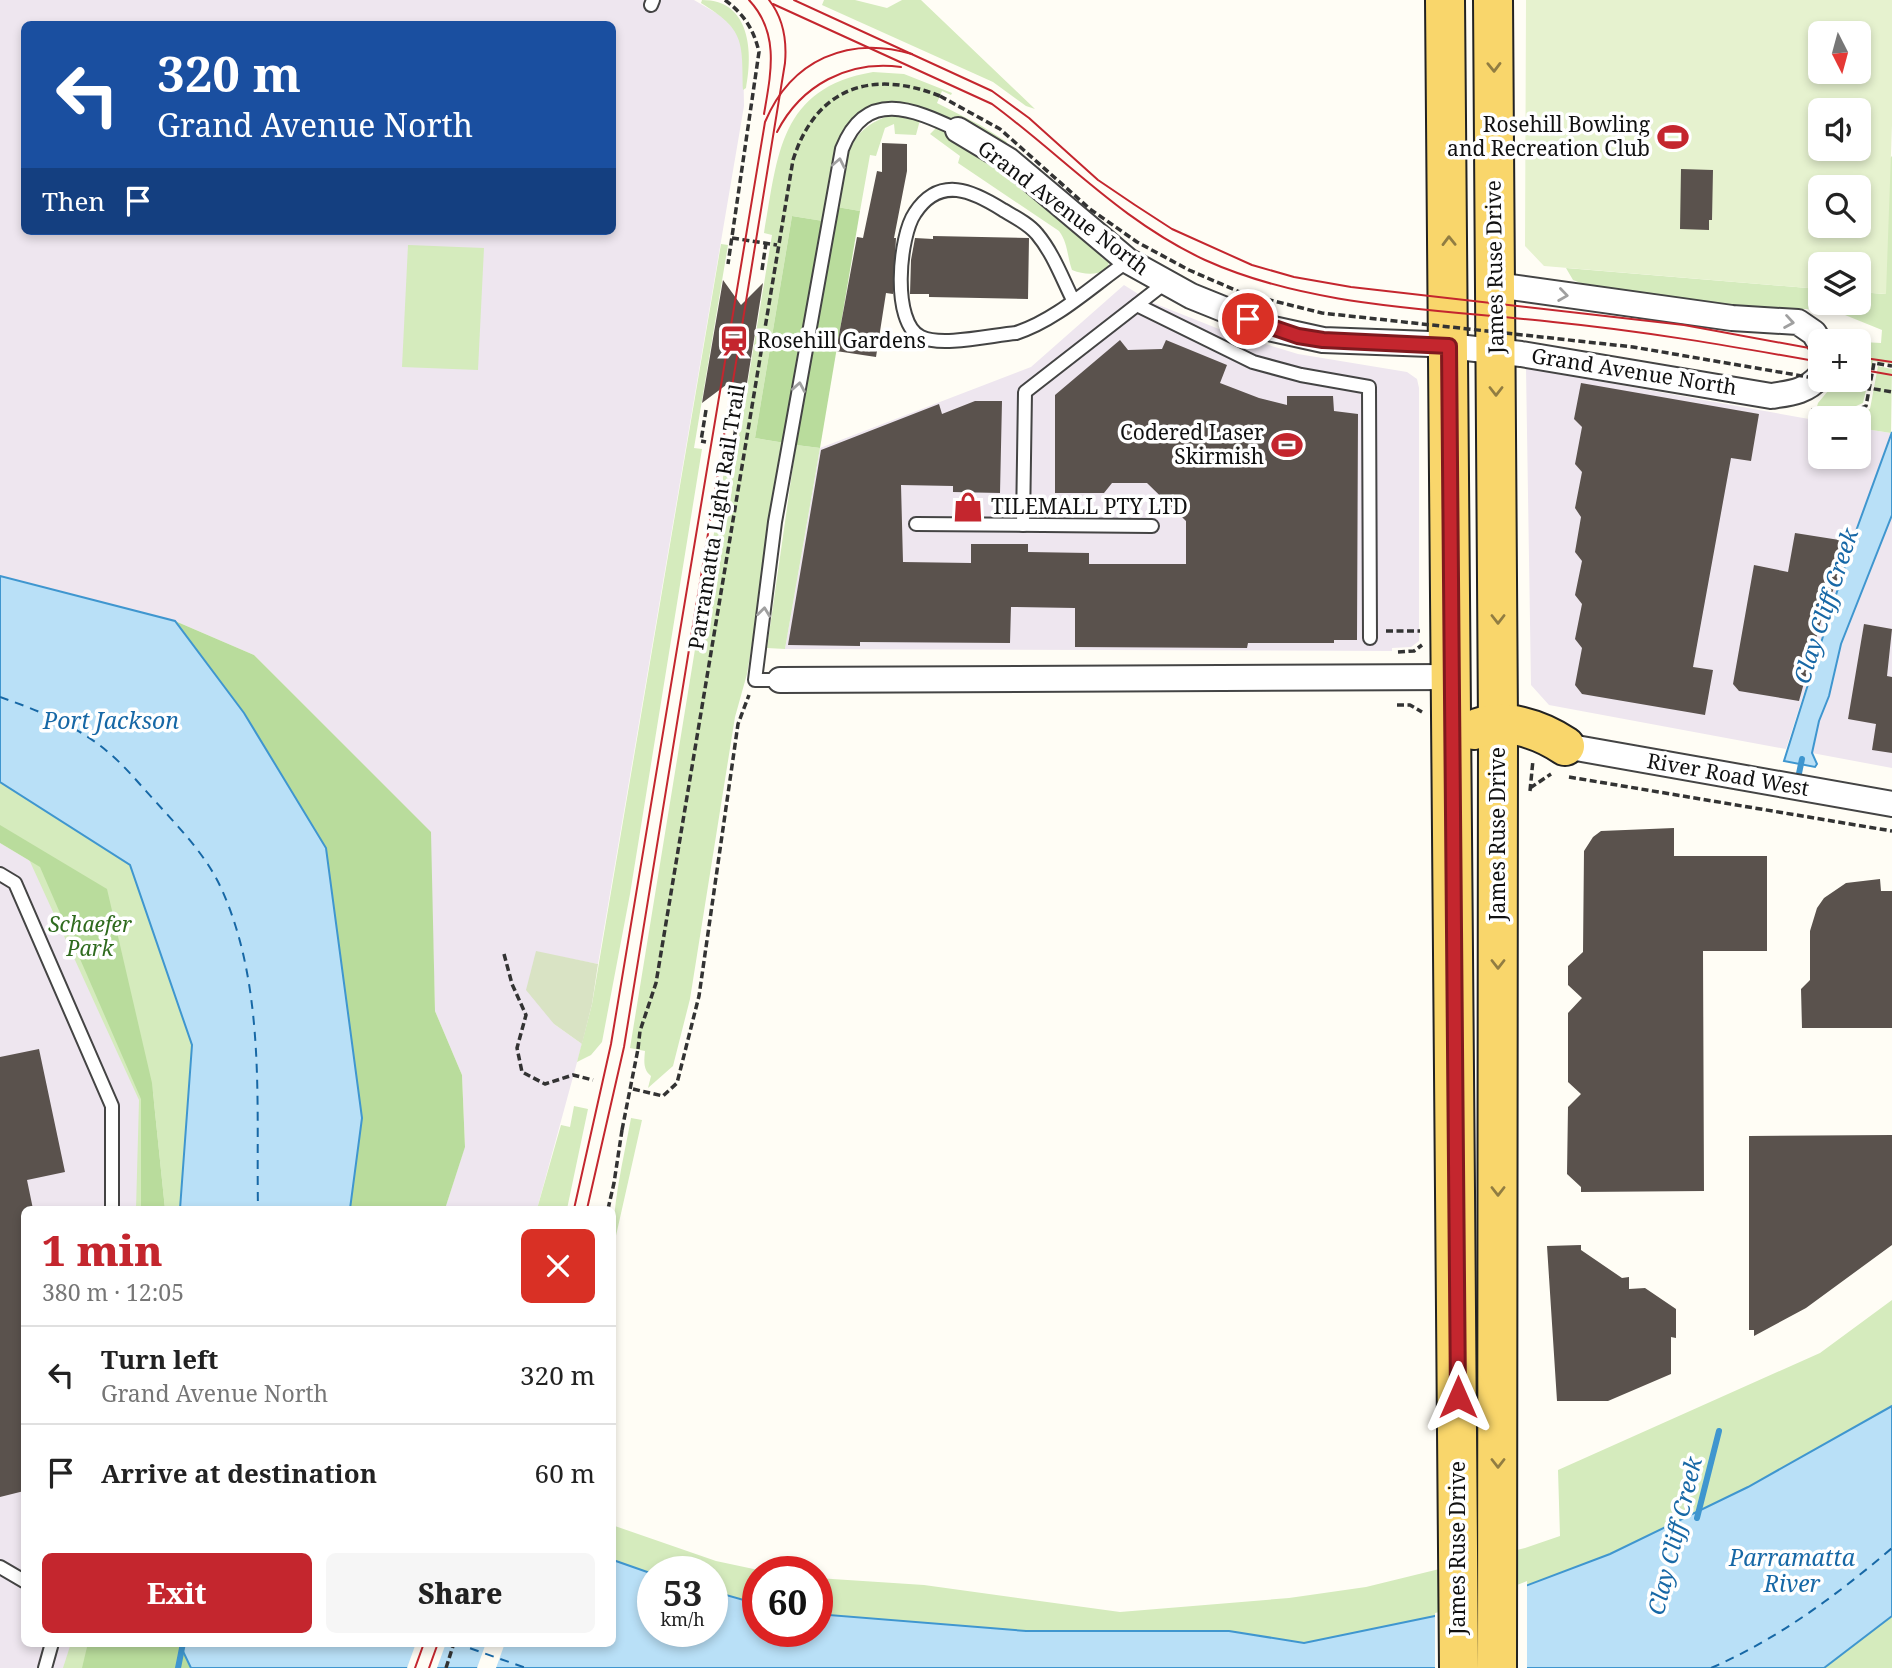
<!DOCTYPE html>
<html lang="en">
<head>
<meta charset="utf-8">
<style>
  :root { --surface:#fff; --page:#f6f6f6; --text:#222; --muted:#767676; --line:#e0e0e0; --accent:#c4262e }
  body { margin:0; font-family:"Noto Serif",serif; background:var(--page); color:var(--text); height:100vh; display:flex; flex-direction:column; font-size:26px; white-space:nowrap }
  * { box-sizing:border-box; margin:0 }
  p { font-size:23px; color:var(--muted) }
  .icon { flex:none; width:38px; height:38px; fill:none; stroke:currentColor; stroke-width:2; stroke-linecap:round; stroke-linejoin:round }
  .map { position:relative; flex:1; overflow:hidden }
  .sheet { position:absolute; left:21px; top:1206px; width:595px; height:441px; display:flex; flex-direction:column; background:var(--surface); border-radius:10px; box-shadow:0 4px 10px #0003 }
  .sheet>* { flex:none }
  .top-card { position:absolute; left:21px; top:21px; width:595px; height:214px; border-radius:10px; box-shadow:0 4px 10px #0003; background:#1a4fa0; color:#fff; overflow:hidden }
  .needle { width:46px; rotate:174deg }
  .buttons { position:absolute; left:1808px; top:21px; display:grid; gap:14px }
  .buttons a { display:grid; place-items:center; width:63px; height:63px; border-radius:10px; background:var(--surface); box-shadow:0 4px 10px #0003; font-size:35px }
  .speed { position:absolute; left:637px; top:1556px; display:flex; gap:14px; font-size:35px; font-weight:700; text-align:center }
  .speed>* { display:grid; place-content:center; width:91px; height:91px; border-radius:50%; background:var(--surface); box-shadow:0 4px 10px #0003; line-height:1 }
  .speed small { font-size:18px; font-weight:400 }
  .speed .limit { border:10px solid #d22; background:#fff; color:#111 }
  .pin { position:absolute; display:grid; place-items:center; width:60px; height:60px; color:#fff; margin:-30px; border:4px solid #fff; border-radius:50%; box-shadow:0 2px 7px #0007 }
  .me { position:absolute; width:77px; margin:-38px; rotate:0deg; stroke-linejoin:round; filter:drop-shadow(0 0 5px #0008) }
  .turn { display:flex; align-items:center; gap:24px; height:147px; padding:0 21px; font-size:32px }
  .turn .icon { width:91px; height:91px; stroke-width:2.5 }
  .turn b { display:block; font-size:49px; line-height:60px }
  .then { display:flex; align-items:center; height:66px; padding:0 21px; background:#0003; gap:14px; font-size:26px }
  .round { display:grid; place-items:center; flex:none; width:74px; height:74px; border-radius:10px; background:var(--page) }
  .summary { display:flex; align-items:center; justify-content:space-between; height:119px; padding:0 21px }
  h1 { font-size:42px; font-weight:800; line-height:52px; color:var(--accent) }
  .cta { display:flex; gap:14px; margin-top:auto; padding:14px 21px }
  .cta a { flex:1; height:80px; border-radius:10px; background:var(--accent); color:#fff; font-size:28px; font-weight:800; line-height:80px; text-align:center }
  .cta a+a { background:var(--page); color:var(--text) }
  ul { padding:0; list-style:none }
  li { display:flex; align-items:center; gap:21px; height:98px; padding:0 21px; border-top:2px solid var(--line) }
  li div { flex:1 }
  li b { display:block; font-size:26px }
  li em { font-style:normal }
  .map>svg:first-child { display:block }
</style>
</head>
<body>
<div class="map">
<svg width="1892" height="1668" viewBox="0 0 1892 1668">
  <rect width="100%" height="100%" fill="#fffdf5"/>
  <!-- industrial -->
  <g fill="#eee6ef" fill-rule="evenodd">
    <path d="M0,0h694l29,17 15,17 5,18 1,54 -146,858 -62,-12 18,72 28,20 -45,165h-92l20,-63 -3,-71 -27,-64 -5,-179 -176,-177 -79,-34 -175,-45zM24,24h588v207h-588z"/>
    <path d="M1124,285l27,17 78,31 69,21 109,18 10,7 2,9v253l-8,6 -19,1v3l-607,-2 35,-201 211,-81z"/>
    <path d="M1526,368l294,53v36h38l1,-29 32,5 -35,98 -70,218 -237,-44 -18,-20z"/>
    <path d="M1892,515v253l-80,-15 7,-32 10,-25 12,-52z"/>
    <path d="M0,843l40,24 101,232v110h-117v434h64l-6,25h-82z"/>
  </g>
  <!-- green -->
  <g fill="#d5ebbd">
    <path d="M702,0c49,0 51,53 44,88l-3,2c-1,-49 2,-60 -42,-87z"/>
    <path d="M824,0h31l32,8 15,-8h19l114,109 -9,-3 -33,-24 -171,-77z"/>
    <path d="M873,72l31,2 48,19 -1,2 -9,-4 -5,12 43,22 27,17 -4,6c-29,-15 -60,-34 -92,-44 -26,-8 -61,7 -71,33 -10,26 -12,57 -17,84l-31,-5 -37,222 30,5 -38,231 -12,43 -45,282 -17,67 -25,22 3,-12c-8,-6 -7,-15 -6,-25l-15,-3 97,-595 9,1 36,-219 -8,-2c14,-78 15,-145 109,-161z"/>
    <path d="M888,116h18l14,4 -4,15 -21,-1 -1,-10 -9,4 -9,28 -6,-1 -10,56 -23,-4c8,-41 6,-75 51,-91z"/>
    <path d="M936,128l32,14 114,89 20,27 7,4 -2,8c-12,5 -22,5 -35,0 -5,-14 -4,-27 -13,-39l-101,-68 2,-7 -30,-22z"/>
    <path d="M1892,156v208l-19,-3 -10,42 -23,10 -24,-3 2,-7 19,-23h21l1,-32 4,-6 18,1 1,-13 -37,-15 -39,-6 -72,-1 -143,-21 -18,-7 -7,-12 254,21v14h38l1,-11 26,2 4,-135z"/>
    <path d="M721,244l7,1 -34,203 8,1 -72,445 -28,148 -11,13 -14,7 15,-58z"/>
    <path d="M408,245l76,3 -6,122 -76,-3z"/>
    <path d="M1878,366l14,3 -1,64 -32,-5 -1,-10h-12l24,-9z"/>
    <path d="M796,445l24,3 -35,201 -18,-1z"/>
    <path d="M0,782l130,83 62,180 -12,164h-15l-13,-126 10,126h-26l3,-109 -112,-245 -27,-16z"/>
    <path d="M574,1106l14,3 -21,100h-30l24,-84 9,2z"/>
    <path d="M631,1118l11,2 -29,129c-1,-45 10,-87 18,-131z"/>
    <path d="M1892,1300v106l-144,81 -138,67 -151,57 -155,32 -75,-12h-203l-209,-17v-36l107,7 196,27 169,-14 77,-11 159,-39 35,-12 -2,-66 262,-117z"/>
    <path d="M612,1525l104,36 47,10 -5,1v32l-46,-13v-19h-59v2l-40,-14z"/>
    <path d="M1892,1616v52h-68z"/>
    <path d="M71,1643h113l6,25h-127z"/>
  </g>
  <!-- forest -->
  <g fill="#b9dc9c">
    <path d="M837,207l23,4 -40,237 -24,-3z"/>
    <path d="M792,216l31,5 -38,222 -30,-5z"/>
    <path d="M175,621l79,34 177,177 4,179 27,64 3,72 -20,62h-95l12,-91 -36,-270 -82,-135z"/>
    <path d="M0,825l107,64 45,194 13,126h-24v-110l-101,-232 -40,-24z"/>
    <path d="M88,1643h92l11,25h-109z"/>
  </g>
  <!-- cemetery -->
  <path fill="#d9e3c4" d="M536,951l62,13 -6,40 -10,40 -28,-20 -28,-34z"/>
  <!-- pitch -->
  <path fill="#e6f2cf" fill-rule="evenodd" d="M1526,0h366v125l-6,169 -27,-2 -1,-28h-38v25l-276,-23 -19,-20zM1820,33h38v39h-38zM1820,110h38v39h-38zM1820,187h38v39h-38z"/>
  <!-- water -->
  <g fill="#b9e0f7" stroke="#3f96cf" stroke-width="2">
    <path d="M1892,432v83l-51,129 -12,52 -10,25 -7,32 5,11 -2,3 -31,-6 72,-230z"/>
    <path d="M0,576l175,45 69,92 82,135 36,270 -12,91h-170l12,-164 -62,-180 -130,-83z"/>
    <path d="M1892,1406v210l-68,52h-1633l-12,-25h433l1,-83 40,14v57h59v-40l46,13v27h59v-17l209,17h203l75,12 155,-32 151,-57 138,-67z"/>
  </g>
  <!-- pier -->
  <g fill="#fffdf5">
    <path d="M1527,1581v87h-92v-55l23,-5z"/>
    <path d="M416,1643h30l-9,25h-30z"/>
    <path d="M486,1643h19l-9,25h-19z"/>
  </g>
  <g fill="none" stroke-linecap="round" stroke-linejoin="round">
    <!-- stream -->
    <g stroke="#3f96cf" stroke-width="6">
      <path d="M1797,783l5,-24"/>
      <path d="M1697,1518l22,-87"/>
      <path d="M178,1668l5,-25"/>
    </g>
    <!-- ferry -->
    <g stroke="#1768a6" stroke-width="2" stroke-dasharray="9 7" stroke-linecap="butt">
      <path d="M0,697c37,13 78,29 108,55 18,15 32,33 48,50 24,27 51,54 66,88 44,99 34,214 36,319"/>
      <path d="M455,1643l71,25"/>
      <path d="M1711,1668c67,-29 126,-73 181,-120"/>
    </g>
  </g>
  <!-- building -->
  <g fill="#5a524d">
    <path d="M882,143l25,1v27l-13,67h2l-3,56 -7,-1 -10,64 -40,-6 21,-114 6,1 14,-67 5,1z"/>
    <path d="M1681,169l32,1 -1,50h-3v10l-29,-1z"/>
    <path d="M933,236l96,2 -1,61 -99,-2v-3h-19l1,-34 4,-22 18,1z"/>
    <path d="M723,280l18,25 22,-22 -20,125 -17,-23 -24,18z"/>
    <path d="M1120,340l8,10 34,-1 4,-9 61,25 -7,18 39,15 28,7v-9h46l1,15 24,3 -1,226h-23v3h-86l-1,5 -172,-1v-39l-64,-1 -1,36 -150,-1v4l-72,-1 33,-195 118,-46 3,10 33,-13h27l-2,92 -47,-1v-6l-52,-1 2,77 68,1v-19h57v8l61,1v11h97v-43l-39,-38h-35l-8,10h-49v-98z"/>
    <path d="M1581,383l178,31 -8,47 -20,-3 -38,209 20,3 -8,45 -123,-21 -7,-9 7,-37 -7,-9 7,-35 -7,-9 7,-34 -7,-9 6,-35 -6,-9 7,-36 -7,-8 7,-37 -8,-8z"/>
    <path d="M1795,533l57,9 -31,79 -22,80 -60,-10 -6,-7 21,-119 34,7z"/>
    <path d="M1864,624l28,5 -5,47 5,1v76l-20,-3 4,-26 -28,-5z"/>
    <path d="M1674,828v28h93v95h-64l1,240 -123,1v-5l-14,-13 1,-67 13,-13 -13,-12v-69l14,-15 -14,-13v-19l15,-14 1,-101 9,-14 8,-6z"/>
    <path d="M1880,879l1,12h11v137h-90l-1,-39 9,-9v-49l7,-23 7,-10 22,-15z"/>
    <path d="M39,1049l26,123 -38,8 6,29h-9v282l-24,6v-440z"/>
    <path d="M1892,1135v110l-86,63 -52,28v-6h-5v-194z"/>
    <path d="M1581,1245v5l41,28 7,-1v12l16,-1 31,21v29l-5,-1v37l-63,27h-51l-10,-155z"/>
  </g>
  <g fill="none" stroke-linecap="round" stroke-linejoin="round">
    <!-- service casing -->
    <g stroke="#444" stroke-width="16">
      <g id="service">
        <path d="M651,5l2,-5"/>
        <path d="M1073,300c-11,-22 -20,-47 -36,-66 -8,-10 -22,-17 -34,-24 -30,-19 -63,-35 -88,3 -16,23 -24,110 6,124 21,10 71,-2 95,-4 41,-13 77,-48 112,-72"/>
        <path d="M1137,305l116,57 48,13 68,12 1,251"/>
        <path d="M916,524l236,2"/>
        <path d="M1023,525l2,-133 140,-109"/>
        <path d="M780,680h-25l20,-158 67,-373c24,-61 71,-40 116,-19"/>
        <path d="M0,874l15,9 97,223v103"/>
        <path d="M0,1567l24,14"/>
        <path d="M45,1668l7,-25"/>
      </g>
    </g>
    <!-- minor casing -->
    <g stroke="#444" stroke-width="28">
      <g id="minor">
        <path d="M958,130l50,30 120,101 63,35 82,33 50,11 107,4 91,10 250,42c20,-3 35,-4 49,-20"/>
        <path d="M1496,285l236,33 66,4 16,11 6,10"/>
        <path d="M780,680l672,-3"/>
        <path d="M1565,746l327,58"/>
      </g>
    </g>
    <!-- primary casing -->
    <g stroke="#222" stroke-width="42">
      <g id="primary">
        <path d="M1445,0l14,1668"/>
        <path d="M1493,0l5,724 -1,944"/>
        <path d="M1474,730c27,-15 67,0 91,16"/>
      </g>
    </g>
    <!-- path -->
    <g stroke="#333" stroke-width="3.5" stroke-dasharray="7 3.5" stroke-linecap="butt">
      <path d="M725,0c19,14 29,30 34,52l-31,212"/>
      <path d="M732,238l45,7"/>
      <path d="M762,270l4,-27"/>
      <path d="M706,410l-5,31 5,1"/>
      <path d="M1811,410l28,7 27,-11 8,-43 18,3"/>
      <path d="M733,446l5,-31"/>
      <path d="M1386,631h34"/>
      <path d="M1398,652l16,-1 8,-6"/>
      <path d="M1397,705h13l12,7"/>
      <path d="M1569,777l323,54"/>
      <path d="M1530,788l21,-14"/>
      <path d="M1530,791l3,-31"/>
      <path d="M504,954l8,30 14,31 -9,33 5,24 23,12 28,-9 20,5"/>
      <path d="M638,1049l2,-18 16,-48 137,-823c23,-73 79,-91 147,-64"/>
      <path d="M633,1089l30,7 14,-13 22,-87 39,-272 11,-29"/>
      <path d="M608,1209l6,-26 8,-53"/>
      <path d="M446,1668l8,-25"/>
    </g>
    <!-- service -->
    <use href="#service" stroke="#fff" stroke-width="12"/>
    <!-- minor -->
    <use href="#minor" stroke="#fff" stroke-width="24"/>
    <!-- primary -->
    <use href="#primary" stroke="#f9d66b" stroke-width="38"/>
    <!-- tram -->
    <g stroke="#c4262e" stroke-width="2">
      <path d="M749,0c31,33 22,73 15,114"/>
      <path d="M794,0l198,91 37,27 69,62 37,25 37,24 80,36 42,12 57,10 333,38 136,25"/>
      <path d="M773,4l219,100c73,54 129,117 213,156 106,48 234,49 348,62 90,9 178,24 267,40"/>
      <path d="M777,132c24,-47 71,-72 124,-65"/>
      <path d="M1858,357l34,5"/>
      <path d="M1858,369l34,6"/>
      <path d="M574,1209l37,-165 154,-922c26,-62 83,-87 147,-68"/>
      <path d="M587,1209l37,-162 161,-984c2,-23 -1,-44 -16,-63"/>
      <path d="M415,1668l9,-25"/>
      <path d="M429,1668l9,-25"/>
    </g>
    <!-- path-bridge -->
    <g stroke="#333" stroke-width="3.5" stroke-dasharray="7 3.5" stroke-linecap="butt">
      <path d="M940,96l60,33 90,80 47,33 52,28 53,23 80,20 311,34 187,32"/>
      <path d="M1822,380l70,12"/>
      <path d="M622,1130l16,-81"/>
    </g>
  </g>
  <!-- one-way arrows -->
  <defs><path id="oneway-chevron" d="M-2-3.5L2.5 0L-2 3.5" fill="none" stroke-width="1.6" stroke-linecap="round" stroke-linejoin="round" transform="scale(1.75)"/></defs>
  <g stroke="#917d42">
    <use href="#oneway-chevron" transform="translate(1494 67) rotate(89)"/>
    <use href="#oneway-chevron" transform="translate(1449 241) rotate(-91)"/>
    <use href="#oneway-chevron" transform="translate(1496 391) rotate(90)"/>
    <use href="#oneway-chevron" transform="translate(1498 619) rotate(90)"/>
    <use href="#oneway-chevron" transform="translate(1498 964) rotate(90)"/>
    <use href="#oneway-chevron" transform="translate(1498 1191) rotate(90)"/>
    <use href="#oneway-chevron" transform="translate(1498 1463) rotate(90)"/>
  </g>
  <g stroke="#a0a0a0">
    <use href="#oneway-chevron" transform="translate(839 163) rotate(-79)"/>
    <use href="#oneway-chevron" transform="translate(1563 295) rotate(8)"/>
    <use href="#oneway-chevron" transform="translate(1789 322) rotate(9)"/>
    <use href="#oneway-chevron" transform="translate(799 387) rotate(-80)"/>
    <use href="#oneway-chevron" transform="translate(764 612) rotate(-83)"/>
  </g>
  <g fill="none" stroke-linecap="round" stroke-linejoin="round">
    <!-- route casing -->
    <g stroke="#7f191e" stroke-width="18">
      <path id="route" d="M1248,319l50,17 25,4 126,6 9,1051"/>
    </g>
    <!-- route -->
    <use href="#route" stroke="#c4262e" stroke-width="12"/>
  </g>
  <!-- icons -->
  <defs>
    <g id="stadium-bare" transform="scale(2.415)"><path d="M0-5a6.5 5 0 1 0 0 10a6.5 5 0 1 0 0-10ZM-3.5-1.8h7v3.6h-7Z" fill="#c4262e" stroke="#fff" stroke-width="2.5" paint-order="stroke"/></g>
    <g id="station-bare" transform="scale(2.415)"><path d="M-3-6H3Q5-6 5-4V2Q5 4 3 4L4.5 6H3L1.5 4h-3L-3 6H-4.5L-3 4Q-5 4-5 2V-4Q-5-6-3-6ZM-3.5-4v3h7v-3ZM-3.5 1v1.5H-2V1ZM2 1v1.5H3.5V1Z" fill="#c4262e" stroke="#fff" stroke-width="2.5" paint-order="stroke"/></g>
    <g id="shop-bare" transform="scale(2.415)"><path d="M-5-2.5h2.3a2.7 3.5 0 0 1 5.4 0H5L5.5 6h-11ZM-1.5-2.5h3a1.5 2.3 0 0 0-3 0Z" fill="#c4262e" stroke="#fff" stroke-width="2.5" paint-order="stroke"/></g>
  </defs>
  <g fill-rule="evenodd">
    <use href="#stadium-bare" x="1673" y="137"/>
    <use href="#station-bare" x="734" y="341"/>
    <use href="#stadium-bare" x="1287" y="445"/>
    <use href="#shop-bare" x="968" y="507"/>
  </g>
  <g text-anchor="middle" stroke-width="7" stroke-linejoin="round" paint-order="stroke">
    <!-- poi labels -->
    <g font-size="21" fill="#111" stroke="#fff" text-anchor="end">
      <text x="1650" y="132">Rosehill Bowling<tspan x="1650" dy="24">and Recreation Club</tspan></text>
      <text x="757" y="348" text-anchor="start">Rosehill Gardens</text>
      <text x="1264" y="440">Codered Laser<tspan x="1264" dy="24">Skirmish</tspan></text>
      <text x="991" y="514" text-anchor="start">TILEMALL PTY LTD</text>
    </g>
    <!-- street labels -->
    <g font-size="21" fill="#111" stroke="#fff">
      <text transform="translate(1063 208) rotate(37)" y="7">Grand Avenue North</text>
      <text transform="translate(1495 267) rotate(-91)" y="7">James Ruse Drive</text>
      <text transform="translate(1634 372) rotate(9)" y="7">Grand Avenue North</text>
      <text transform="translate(717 517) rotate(-81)" y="7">Parramatta Light Rail Trail</text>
      <text transform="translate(1728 775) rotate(10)" y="7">River Road West</text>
      <text transform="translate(1498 834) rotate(-90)" y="7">James Ruse Drive</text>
      <text transform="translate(1458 1548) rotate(-90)" y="7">James Ruse Drive</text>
    </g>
    <!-- park labels -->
    <g font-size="21" font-style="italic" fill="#2f6b1f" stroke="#fff">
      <text x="90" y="932">Schaefer<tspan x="90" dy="24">Park</tspan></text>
    </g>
    <!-- water labels -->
    <g font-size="23" font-style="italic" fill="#1768a6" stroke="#fff">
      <text transform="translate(1826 606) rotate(-72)" y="8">Clay Cliff Creek</text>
      <text x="111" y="729">Port Jackson</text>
      <text transform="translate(1675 1536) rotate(-76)" y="8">Clay Cliff Creek</text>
      <text x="1792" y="1566">Parramatta<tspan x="1792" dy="26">River</tspan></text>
    </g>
  </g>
</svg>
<div class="buttons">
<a><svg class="needle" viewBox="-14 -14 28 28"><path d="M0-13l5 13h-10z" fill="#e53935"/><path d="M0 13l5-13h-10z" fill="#767676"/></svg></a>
<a><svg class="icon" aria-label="sound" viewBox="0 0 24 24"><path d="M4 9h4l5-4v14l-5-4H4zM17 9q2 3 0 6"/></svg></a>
<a><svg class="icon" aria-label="search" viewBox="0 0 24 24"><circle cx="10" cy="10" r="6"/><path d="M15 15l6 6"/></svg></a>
<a><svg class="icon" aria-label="layers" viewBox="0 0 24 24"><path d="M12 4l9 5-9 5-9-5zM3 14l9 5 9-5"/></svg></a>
<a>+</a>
<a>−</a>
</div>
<div class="speed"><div>53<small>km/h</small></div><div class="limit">60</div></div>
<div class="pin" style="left:1248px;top:319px;background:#d93025"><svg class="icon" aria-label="arrive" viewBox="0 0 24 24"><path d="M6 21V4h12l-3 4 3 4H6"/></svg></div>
<svg class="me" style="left:1458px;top:1397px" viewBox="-20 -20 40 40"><path d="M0-17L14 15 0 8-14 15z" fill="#c4262e" stroke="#fff" stroke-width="4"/></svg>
<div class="top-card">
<div class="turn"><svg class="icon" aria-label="left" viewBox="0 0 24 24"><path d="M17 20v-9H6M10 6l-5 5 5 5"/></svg><div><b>320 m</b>Grand Avenue North</div></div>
<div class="then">Then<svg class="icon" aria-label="arrive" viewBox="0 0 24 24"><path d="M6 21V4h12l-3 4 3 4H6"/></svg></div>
</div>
<section class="sheet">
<div class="summary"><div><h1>1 min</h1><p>380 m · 12:05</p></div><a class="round" style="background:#d93025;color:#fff"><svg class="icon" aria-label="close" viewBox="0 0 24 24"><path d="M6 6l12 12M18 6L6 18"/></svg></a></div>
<ul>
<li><svg class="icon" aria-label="left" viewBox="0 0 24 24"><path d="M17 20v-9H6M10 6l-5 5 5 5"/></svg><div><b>Turn left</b><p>Grand Avenue North</p></div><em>320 m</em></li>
<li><svg class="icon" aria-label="arrive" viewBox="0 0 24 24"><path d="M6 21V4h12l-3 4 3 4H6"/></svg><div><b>Arrive at destination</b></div><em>60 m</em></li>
</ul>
<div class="cta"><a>Exit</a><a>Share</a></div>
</section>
</div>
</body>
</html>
